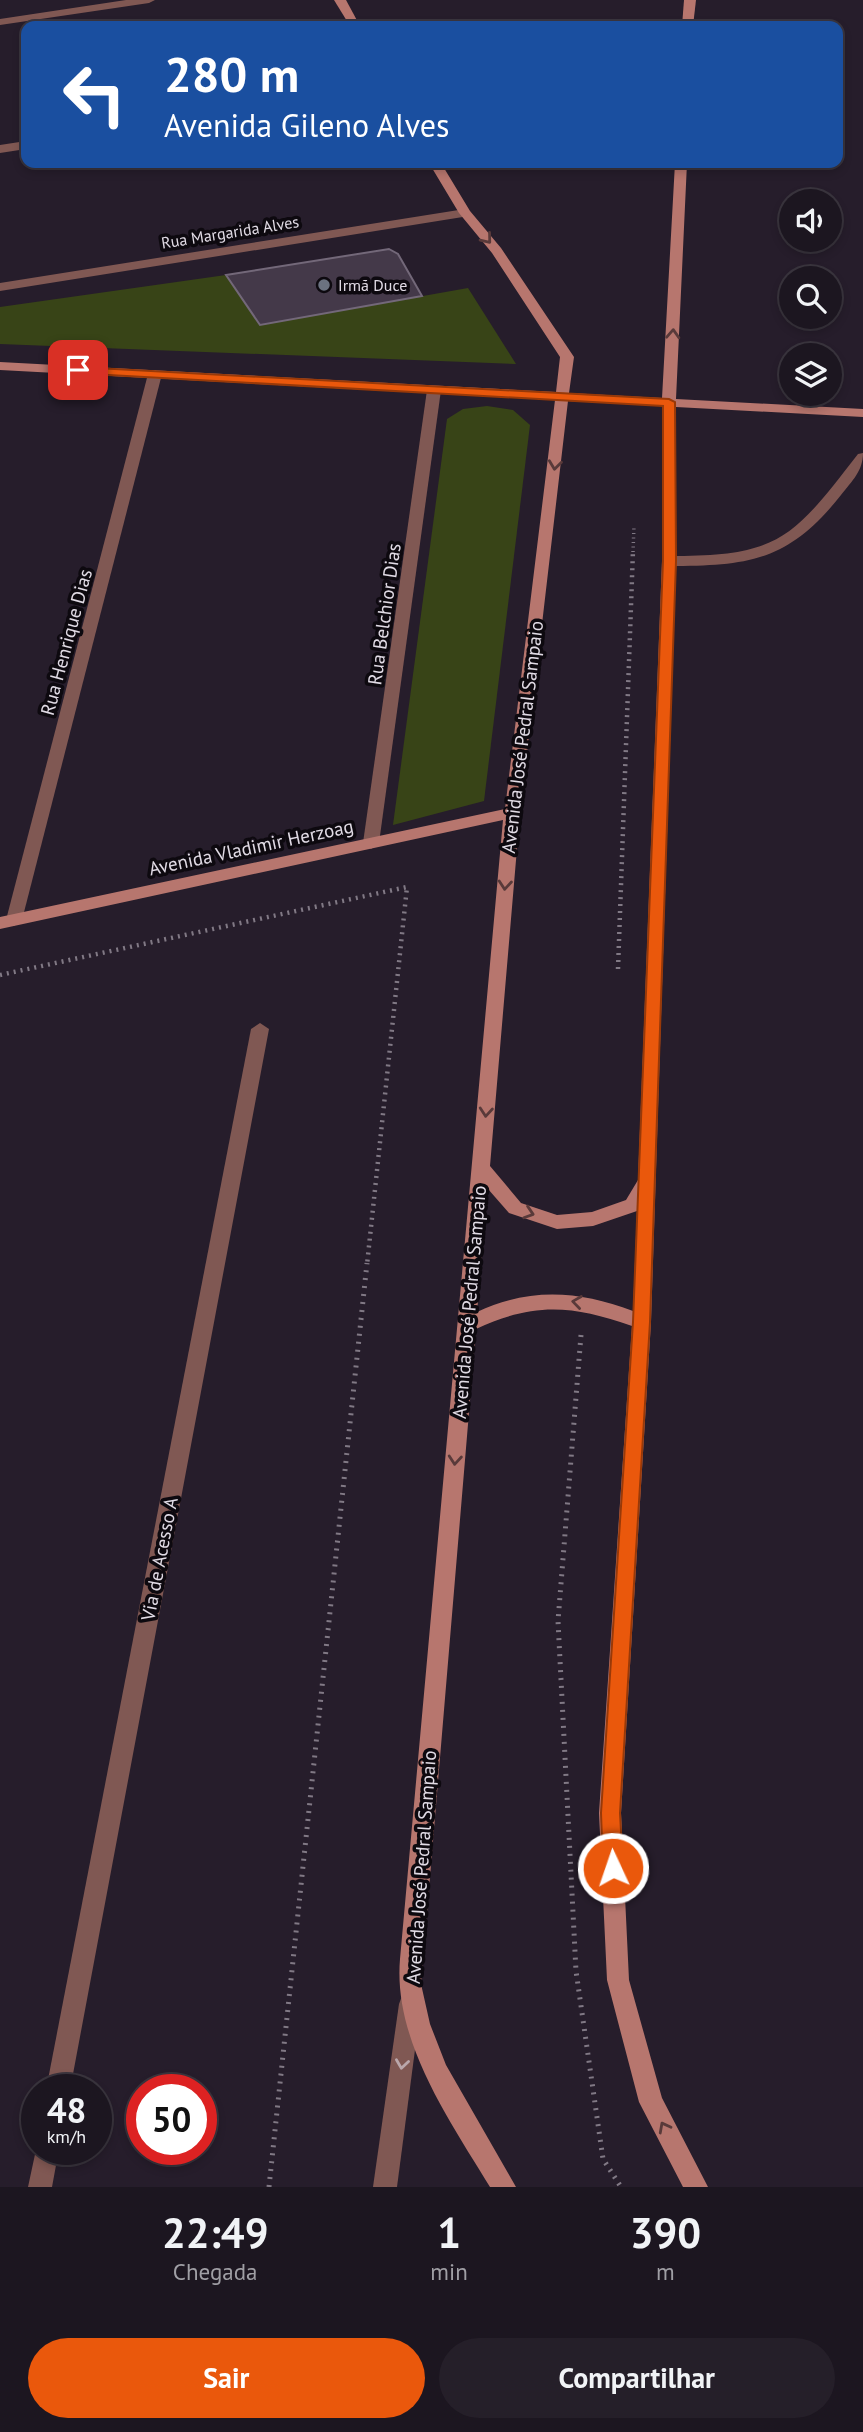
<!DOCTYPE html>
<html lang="pt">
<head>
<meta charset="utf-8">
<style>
  :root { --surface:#1c1620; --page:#251f29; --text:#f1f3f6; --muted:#a09fa5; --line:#3a353e; --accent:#ea580c }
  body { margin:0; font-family:"PT Sans",sans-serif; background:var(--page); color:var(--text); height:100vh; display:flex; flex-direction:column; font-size:26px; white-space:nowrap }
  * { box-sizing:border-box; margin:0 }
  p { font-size:23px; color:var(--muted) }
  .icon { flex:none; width:38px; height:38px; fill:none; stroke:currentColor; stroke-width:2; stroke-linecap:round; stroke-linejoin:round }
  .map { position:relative; height:2187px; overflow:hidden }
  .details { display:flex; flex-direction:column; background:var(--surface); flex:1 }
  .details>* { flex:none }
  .guide { position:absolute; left:21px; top:21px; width:822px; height:147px; border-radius:14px; box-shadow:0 4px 10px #0003,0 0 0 2px var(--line); background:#1a4fa0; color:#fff; overflow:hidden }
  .fabs { position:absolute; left:779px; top:189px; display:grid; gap:14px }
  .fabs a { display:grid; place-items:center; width:63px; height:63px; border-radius:50%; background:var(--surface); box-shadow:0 4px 10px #0003,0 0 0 2px var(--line); font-size:35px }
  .speed { position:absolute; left:21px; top:2074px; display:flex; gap:14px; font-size:35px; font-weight:700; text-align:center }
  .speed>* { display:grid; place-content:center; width:91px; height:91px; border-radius:50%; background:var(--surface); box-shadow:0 4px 10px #0003,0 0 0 2px var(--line); line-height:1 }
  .speed small { font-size:18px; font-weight:400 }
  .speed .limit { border:10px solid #d22; background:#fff; color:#111 }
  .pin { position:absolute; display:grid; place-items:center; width:60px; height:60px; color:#fff; margin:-30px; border-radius:14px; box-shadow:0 4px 10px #0006 }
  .me { position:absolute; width:77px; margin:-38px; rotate:357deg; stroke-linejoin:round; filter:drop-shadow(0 0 5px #0008) }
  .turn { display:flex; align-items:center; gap:24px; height:147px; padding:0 28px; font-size:32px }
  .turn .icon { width:91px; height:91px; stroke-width:2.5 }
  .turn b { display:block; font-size:49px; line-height:60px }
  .eta { display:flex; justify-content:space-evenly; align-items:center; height:119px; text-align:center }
  .eta b { font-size:42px; font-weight:700; line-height:49px }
  .primary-button { display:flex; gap:14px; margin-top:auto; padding:14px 28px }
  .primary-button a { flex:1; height:80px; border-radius:42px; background:var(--accent); color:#fff; font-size:28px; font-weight:700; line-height:80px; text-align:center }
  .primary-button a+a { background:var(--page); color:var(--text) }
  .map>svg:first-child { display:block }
</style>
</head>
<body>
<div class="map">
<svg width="863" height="2187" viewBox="0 0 863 2187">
  <rect width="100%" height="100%" fill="#261d2b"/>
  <!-- green -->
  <g fill="#384417">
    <path d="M226,275l34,50 208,-37 48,76 -516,-20v-37z"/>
    <path d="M487,406l26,4 17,15 -46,376 -91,24 54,-406 16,-10z"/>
  </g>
  <!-- building -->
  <path fill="#443949" stroke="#736879" stroke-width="2" d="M389,249l9,5 24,42 -162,29 -34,-50z"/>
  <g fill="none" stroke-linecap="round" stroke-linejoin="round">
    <!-- path-far2 -->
    <path stroke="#817985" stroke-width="3.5" stroke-dasharray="1 3.5" stroke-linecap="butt" d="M633,552l1,-26"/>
    <!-- path-far1 -->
    <g stroke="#817985" stroke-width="4.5" stroke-dasharray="2 5" stroke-linecap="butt">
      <path d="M618,969l15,-419"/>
      <path d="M0,975l407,-88 -40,378"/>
    </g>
    <!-- path -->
    <g stroke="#817985" stroke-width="5" stroke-dasharray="2 6" stroke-linecap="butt">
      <path d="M581,1335l-23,286 18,350 27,188 18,28"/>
      <path d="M269,2187l98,-924"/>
    </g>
    <!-- lane -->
    <path fill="#805853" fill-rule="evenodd" d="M863,453c0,18 -11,28 -22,42 -52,66 -92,71 -172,71l-7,-5 7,-5c110,1 124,-18 189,-102z"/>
    <!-- street -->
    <g fill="#805853" fill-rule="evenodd">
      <path d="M126,0h29l-6,3 -149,22v-6z"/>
      <path d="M26,141v8l-26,4v-8z"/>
      <path d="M465,209l6,4 -2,3 -469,75v-8z"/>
      <path d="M155,370l7,4 -140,546 -8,6 -8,-6 142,-546z"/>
      <path d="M434,386l7,4 -62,453 -8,6 -8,-6 64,-453z"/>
      <path d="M260,1023l9,6 -199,1061h-24l205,-1061z"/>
      <path d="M410,1993l8,3 3,8 -24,183h-24l26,-183 3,-8z"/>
      <path d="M37,2145v4h22l-7,38h-24z"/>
    </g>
    <!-- secondary -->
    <g fill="#b7766e" fill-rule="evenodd">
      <path d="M334,0h12l14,26h-10z"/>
      <path d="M684,0h12l-3,26h-11z"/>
      <path d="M429,163h12l29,48 31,37 73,109 -5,36 93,5 13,-235h12l-11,236 187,10v8l-187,-10v154l-25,761 -30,491 8,167 33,118 46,89h-25l-44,-85 -32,-122 -8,-167 33,-487c-60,-21 -98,-24 -156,3l-55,655 9,40 16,41 70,122h-26c-40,-66 -97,-146 -90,-228l103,-1139 -503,109v-12l505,-108 50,-409 -555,-30v-8l556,30 4,-35 -68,-104 -33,-40zM568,401l94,5v155l-24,619 -12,20 -34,12 -35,3 -36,-12 -31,-37 30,-353zM488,1189l21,24 48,16 36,-3 44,-15 -4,100c-54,-20 -102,-24 -156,1z"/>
    </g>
  </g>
  <!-- one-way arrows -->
  <defs><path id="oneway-chevron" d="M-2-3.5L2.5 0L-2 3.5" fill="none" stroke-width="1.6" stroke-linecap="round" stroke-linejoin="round" transform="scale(1.75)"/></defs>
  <g stroke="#593a3a">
    <use href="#oneway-chevron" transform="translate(487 239) rotate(51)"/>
    <use href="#oneway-chevron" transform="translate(673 334) rotate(-87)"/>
    <use href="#oneway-chevron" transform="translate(555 465) rotate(97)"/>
    <use href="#oneway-chevron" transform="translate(505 885) rotate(95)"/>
    <use href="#oneway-chevron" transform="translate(486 1112) rotate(95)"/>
    <use href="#oneway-chevron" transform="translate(529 1213) rotate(18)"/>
    <use href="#oneway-chevron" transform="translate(577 1302) rotate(-172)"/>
    <use href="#oneway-chevron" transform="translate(455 1460) rotate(95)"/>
    <use href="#oneway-chevron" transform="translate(664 2127) rotate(-118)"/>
  </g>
  <use stroke="#baa7ab" href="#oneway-chevron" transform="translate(402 2064) rotate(98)"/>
  <!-- route -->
  <path fill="#ea580c" stroke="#983908" stroke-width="2" d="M78,367l591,32 6,3 1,159 -26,761 -30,491 3,55 -3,7 -7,3 -7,-3 -3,-7 -2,-55 32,-491 30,-761v-155l-590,-33v-5z"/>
  <!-- markers -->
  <circle fill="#6b7280" stroke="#0d090f" stroke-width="2.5" cx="324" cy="285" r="7"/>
  <g text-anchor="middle" stroke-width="7" stroke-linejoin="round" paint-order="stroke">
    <!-- far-street labels -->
    <g font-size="16" fill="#e1dbe5" stroke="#0d090f">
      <text transform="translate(230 232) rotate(-9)" y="6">Rua Margarida Alves</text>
    </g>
    <!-- far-poi labels -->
    <g font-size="16" fill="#e1dbe5" stroke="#0d090f" text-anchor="start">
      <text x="338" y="291">Irmã Duce</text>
    </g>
    <!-- street labels -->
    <g font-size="19" fill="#e1dbe5" stroke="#0d090f">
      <text transform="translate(384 614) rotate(-82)" y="7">Rua Belchior Dias</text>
      <text transform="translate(66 642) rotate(-75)" y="7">Rua Henrique Dias</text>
      <text transform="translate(522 737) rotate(-83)" y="7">Avenida José Pedral Sampaio</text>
      <text transform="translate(251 847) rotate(-12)" y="7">Avenida Vladimir Herzoag</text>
      <text transform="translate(469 1302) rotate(-85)" y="7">Avenida José Pedral Sampaio</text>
      <text transform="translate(159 1559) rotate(-79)" y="7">Via de Acesso A</text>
      <text transform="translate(421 1867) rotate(-86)" y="7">Avenida José Pedral Sampaio</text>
    </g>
  </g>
</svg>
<div class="fabs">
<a><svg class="icon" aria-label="sound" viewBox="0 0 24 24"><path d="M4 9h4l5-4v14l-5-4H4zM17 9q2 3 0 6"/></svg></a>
<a><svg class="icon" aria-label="search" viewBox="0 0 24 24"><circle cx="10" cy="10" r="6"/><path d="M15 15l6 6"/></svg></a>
<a><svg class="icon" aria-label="layers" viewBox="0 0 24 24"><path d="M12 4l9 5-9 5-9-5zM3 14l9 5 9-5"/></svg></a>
</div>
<div class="speed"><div>48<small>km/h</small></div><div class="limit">50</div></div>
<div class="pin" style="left:78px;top:370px;background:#d93025"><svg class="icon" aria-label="arrive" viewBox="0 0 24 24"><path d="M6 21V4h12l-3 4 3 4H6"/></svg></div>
<svg class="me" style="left:613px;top:1868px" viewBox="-20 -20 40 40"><circle r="17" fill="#ea580c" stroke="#fff" stroke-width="3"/><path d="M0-11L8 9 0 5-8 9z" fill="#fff"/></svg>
<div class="guide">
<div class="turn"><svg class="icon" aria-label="left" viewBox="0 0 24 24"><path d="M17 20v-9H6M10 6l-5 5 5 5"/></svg><div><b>280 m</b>Avenida Gileno Alves</div></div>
</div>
</div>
<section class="details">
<div class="eta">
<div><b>22:49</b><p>Chegada</p></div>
<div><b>1</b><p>min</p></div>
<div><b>390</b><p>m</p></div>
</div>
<div class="primary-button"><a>Sair</a><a>Compartilhar</a></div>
</section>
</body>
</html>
